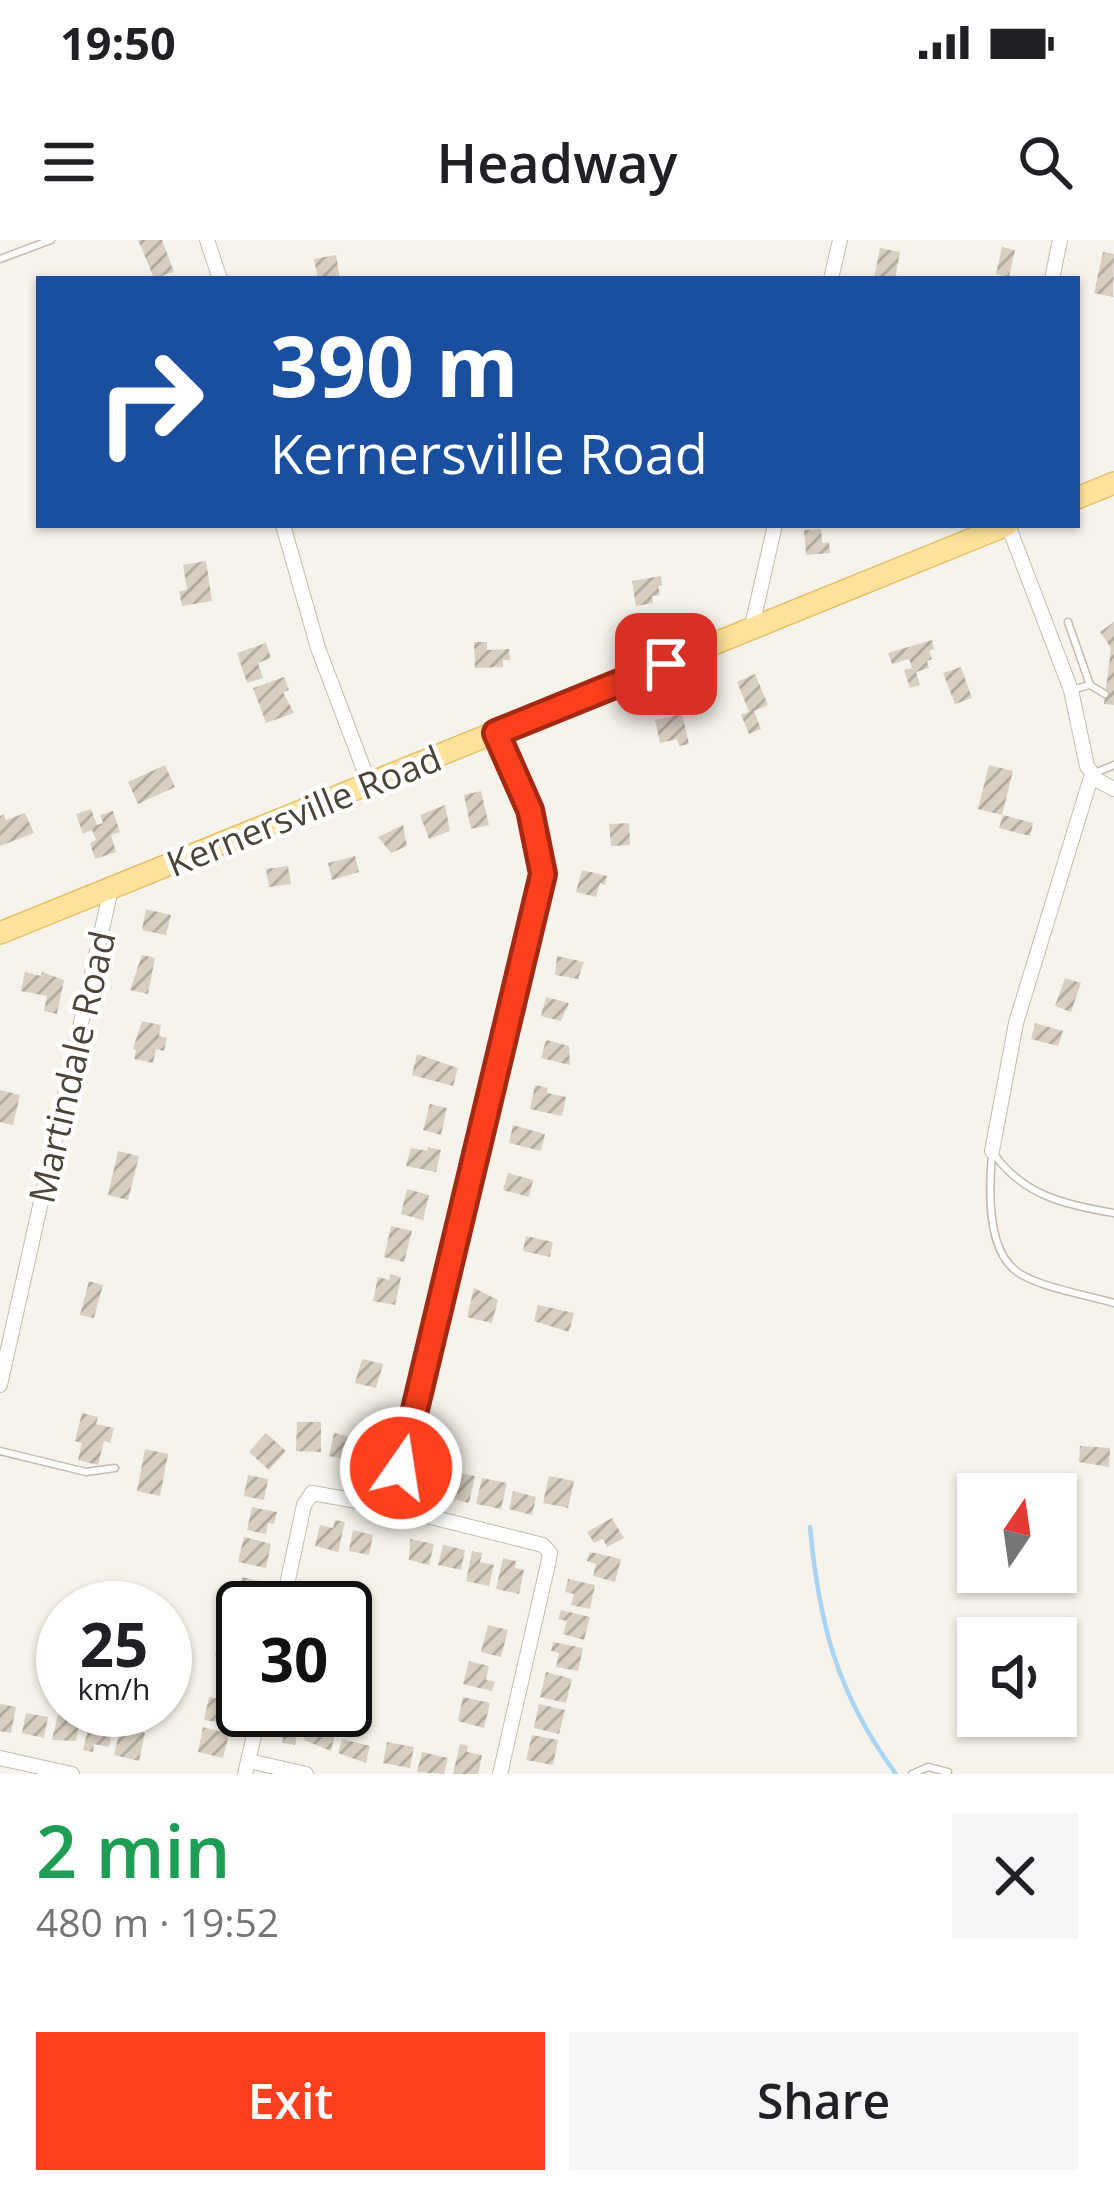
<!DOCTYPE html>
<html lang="en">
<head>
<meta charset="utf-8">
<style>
  :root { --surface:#fff; --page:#f6f6f6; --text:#202124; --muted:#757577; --accent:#fc3f1d }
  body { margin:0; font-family:"Open Sans",sans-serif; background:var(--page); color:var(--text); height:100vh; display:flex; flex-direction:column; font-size:45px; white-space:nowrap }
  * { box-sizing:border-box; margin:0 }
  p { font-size:39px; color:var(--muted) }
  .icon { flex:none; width:66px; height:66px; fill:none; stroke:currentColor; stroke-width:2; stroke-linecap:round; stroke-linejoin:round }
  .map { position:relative; height:1534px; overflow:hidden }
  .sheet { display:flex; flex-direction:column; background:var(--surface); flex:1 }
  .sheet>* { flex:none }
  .guide { position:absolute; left:36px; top:36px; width:1044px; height:252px; border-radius:0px; box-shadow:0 3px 9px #0004; background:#1a4fa0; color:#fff; overflow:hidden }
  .needle { width:78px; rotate:13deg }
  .fabs { position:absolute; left:957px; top:1233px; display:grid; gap:24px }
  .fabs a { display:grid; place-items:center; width:120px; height:120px; border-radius:0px; background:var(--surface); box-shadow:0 3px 9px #0004; font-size:60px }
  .speed { position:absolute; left:36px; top:1341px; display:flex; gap:24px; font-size:60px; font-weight:700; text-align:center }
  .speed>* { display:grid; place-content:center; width:156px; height:156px; border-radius:50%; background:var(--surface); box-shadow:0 3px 9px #0004; line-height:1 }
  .speed small { font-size:30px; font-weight:400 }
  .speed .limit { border:6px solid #111; border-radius:18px; background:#fff; color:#111 }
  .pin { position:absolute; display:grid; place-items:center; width:102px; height:102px; color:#fff; margin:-51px; border-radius:24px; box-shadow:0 6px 18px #0006 }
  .me { position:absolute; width:132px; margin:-66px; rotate:13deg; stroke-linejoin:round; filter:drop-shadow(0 0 9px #0008) }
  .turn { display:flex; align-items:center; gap:42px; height:252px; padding:0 36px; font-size:54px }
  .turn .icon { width:156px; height:156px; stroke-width:2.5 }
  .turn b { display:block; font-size:84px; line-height:102px }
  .round { display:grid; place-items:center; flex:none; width:126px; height:126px; border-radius:0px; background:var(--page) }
  .headline { display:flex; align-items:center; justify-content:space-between; height:204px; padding:0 36px }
  h1 { font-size:72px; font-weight:600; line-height:90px; color:#1e9e55 }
  .button { display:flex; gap:24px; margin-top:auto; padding:24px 36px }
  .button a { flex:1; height:138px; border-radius:0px; background:var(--accent); color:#fff; font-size:48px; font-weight:600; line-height:138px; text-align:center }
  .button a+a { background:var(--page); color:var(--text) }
  .status { display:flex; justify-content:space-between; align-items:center; height:84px; padding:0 60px; background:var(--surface); direction:ltr }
  .status svg { height:33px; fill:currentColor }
  header { display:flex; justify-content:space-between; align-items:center; height:156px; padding:0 36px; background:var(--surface); font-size:54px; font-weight:600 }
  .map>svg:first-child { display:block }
</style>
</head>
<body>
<div class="status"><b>19:50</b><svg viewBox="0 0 49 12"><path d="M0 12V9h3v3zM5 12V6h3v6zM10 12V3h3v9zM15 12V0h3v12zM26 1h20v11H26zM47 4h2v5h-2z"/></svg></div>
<header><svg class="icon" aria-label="menu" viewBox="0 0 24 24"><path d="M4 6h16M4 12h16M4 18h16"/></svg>Headway<svg class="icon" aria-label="search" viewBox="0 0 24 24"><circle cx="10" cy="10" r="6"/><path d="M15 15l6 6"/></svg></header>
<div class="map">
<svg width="1114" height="1534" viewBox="0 0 1114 1534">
  <defs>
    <pattern id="building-hatch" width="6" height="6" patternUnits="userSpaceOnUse" patternTransform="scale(3)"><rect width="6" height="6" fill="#d8cfc1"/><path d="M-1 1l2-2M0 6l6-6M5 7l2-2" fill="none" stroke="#b1aa9e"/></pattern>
  </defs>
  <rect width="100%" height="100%" fill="#f6f3ec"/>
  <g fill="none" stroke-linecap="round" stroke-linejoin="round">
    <!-- stream -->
    <path stroke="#a9d4f2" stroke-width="4.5" d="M810,1287c9,97 27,167 86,247"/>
  </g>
  <!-- building -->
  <g fill="url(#building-hatch)">
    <path d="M138,0h24l12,32 -20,6z"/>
    <path d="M1002,7l13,3 -6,27 -13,-3z"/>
    <path d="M880,8l20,4 -5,27h-21z"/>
    <path d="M1103,12l11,2 -1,43 -19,-4z"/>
    <path d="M336,15l4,24h-22l-4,-20z"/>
    <path d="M821,289l1,14 7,-1 1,11 -24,2 -2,-25z"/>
    <path d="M206,321l6,40 -30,5 -3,-15 8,-1 -4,-25z"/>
    <path d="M661,336l1,9 -4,1 2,9 -8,1 1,7 -17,3 -4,-25z"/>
    <path d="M1114,382v83l-10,-1 7,-56 -11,-16z"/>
    <path d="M932,400l2,9 -5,2 3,8 -5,2 2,7 -13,4 4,13 -10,3 -6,-18 8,-2 -3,-9 -17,5 -4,-11z"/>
    <path d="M474,402h13v8l22,-1 1,11h-7v7l-28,1z"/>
    <path d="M266,403l5,15 -13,5 5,15 -16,5 -10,-30z"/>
    <path d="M961,427l11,31 -17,6 -12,-31z"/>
    <path d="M755,434l13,31 -14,6 7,18 -12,5 -8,-19 8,-3 -12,-30z"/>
    <path d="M284,437l5,13 -6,2 11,21 -28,10 -13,-35z"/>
    <path d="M682,474l7,30 -10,2 -2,-7 -17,4 -5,-23z"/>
    <path d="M165,525l10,22 -37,17 -10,-22z"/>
    <path d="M989,525l24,6 -11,44 -24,-6z"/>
    <path d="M481,551l8,34 -18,4 -7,-34z"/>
    <path d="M445,565l5,26 -21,8 -9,-24z"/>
    <path d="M91,569l6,16 6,-2 -3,-8 13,-4 7,21 -9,3 5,17 -21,7 -5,-16 6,-3 -4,-10 -9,4 -7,-20z"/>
    <path d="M25,573l9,20 -34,13v-30l4,-2 2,6z"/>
    <path d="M1003,575l30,8 -3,13 -31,-8z"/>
    <path d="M629,583l1,22 -19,1 -2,-22z"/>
    <path d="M403,585l4,21 -16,7 -13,-16z"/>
    <path d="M355,616l4,16 -27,8 -4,-17z"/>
    <path d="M288,626l3,18 -22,3 -3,-18z"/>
    <path d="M582,630l25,6 -2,9 -5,-2 -4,14 -20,-5z"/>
    <path d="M146,669l25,6 -5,20 -24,-5z"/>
    <path d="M142,715l13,3 -7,36 -18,-4z"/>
    <path d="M557,716l27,6 -6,17 -23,-4z"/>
    <path d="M25,732l16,4 1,-4 22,8 -7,34 -13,-3 3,-15 -26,-5z"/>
    <path d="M1065,738l16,5 -10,29 -16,-6z"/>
    <path d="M546,757l23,6 -8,18 -20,-5z"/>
    <path d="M142,781l19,4 -2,11 8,2 -3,13 -8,-2 -3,14 -19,-4 2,-9 -3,-1z"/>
    <path d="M1035,783l28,8 -5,15 -27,-7z"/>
    <path d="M546,800l23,6 1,19 -29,-7z"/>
    <path d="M417,814l41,14 -5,18 -41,-11z"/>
    <path d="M535,845l13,3 -1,5 19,4 -4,19 -32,-7z"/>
    <path d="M0,850l20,5 -7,30 -13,-3z"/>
    <path d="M430,864l17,4 -6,27 -18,-5z"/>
    <path d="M513,885l32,9 -4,17 -32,-8z"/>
    <path d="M428,907l13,3 -5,22 -30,-6 5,-18 16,3z"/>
    <path d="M118,911l21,5 -11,44 -20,-5z"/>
    <path d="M508,933l25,7 -4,17 -26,-7z"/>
    <path d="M407,949l22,6 -6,25 -22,-6z"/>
    <path d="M391,986l21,5 -8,31 -20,-5z"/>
    <path d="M526,996l27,6 -3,15 -27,-6z"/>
    <path d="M390,1034l11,3 -6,28 -22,-4 5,-24 11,3z"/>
    <path d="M89,1041l14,4 -9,33 -14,-3z"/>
    <path d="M474,1048l24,12 -6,23 -25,-6z"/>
    <path d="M538,1065l36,8 -5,19 -35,-11z"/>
    <path d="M362,1119l21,5 -7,24 -21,-5z"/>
    <path d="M82,1173l16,4 -2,7 18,4 -4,15 -6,-2 -6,24 -20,-5 4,-17 -7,-2z"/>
    <path d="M297,1182h24v30l-25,-1z"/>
    <path d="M266,1193l20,18 -17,19 -20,-18z"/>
    <path d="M334,1193l24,6 -8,30 -9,-2 2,-8 -14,-3z"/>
    <path d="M364,1205l23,6 -5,24 -10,-2 -2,6 -13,-3z"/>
    <path d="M1080,1206l30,2 -1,19 -30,-5z"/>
    <path d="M145,1209l23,5 -8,42 -23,-5z"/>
    <path d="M451,1231l24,5 -6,27 -24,-6z"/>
    <path d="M248,1235l20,4 -4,21 -20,-4z"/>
    <path d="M549,1236l25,5 -6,27 -25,-5z"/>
    <path d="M482,1238l25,5 -6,26 -25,-5z"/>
    <path d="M513,1251l23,6 -4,18 -23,-6z"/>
    <path d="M252,1267l25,5 -3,12 -6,-1 -2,11 -19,-4z"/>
    <path d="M612,1278l12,20 -17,9 -4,-8 -9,4 -7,-11z"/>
    <path d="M335,1280l10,2 -7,30 -23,-6 5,-21 13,3z"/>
    <path d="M353,1290l20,5 -4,20 -20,-4z"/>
    <path d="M244,1297l27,7 -5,24 -28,-6z"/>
    <path d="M410,1299l24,5 -5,21 -20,-5z"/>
    <path d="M443,1305l22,5 -4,20 -23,-5z"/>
    <path d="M472,1311l10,2 -2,9 14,3 -5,21 -23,-5z"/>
    <path d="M590,1312l31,7 -6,23 -22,-6 3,-12 -9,-3z"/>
    <path d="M503,1318l13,3 -1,7 9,2 -5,24 -23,-5z"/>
    <path d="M242,1337l21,5 -5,17 -20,-6z"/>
    <path d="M568,1339l27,6 -5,24 -19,-4 3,-11 -9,-2z"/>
    <path d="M309,1346l20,5 -4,17h-21z"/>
    <path d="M230,1361l25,5 -12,2v21l-19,-4z"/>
    <path d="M561,1370l29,7 -6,23 -21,-6 4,-13 -9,-2z"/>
    <path d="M488,1385l20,5 -7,27 -20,-5z"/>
    <path d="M221,1392l22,5v25l-28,-6z"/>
    <path d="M553,1402l30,6 -5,23 -22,-4 3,-14 -8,-2z"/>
    <path d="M469,1421l20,5 -3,14 9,2 -3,9 -29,-7z"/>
    <path d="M224,1426l18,4 -5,23 -19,-4z"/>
    <path d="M546,1432l26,7 -6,24 -26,-6z"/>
    <path d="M209,1457l28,5 -3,14 -10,-2 -2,9 -18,-3z"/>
    <path d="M463,1457l27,6 -6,25 -26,-7z"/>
    <path d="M0,1464l16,3 -5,26 -11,-2z"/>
    <path d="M539,1464l26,6 -6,24 -25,-6z"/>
    <path d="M26,1473l22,4 -4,21 -22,-5z"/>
    <path d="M277,1473l23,5 -5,27 -13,-2 2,-9 -11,-2z"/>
    <path d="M58,1475l22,5 -4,21 -24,-1z"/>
    <path d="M310,1475l28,7 -7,29 -27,-11z"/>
    <path d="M90,1481l23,5 -4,21 -15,-3 -1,8 -10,-2z"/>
    <path d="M121,1487l24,6 -6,28 -25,-6z"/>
    <path d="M203,1487l26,7 -6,24 -25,-6z"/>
    <path d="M532,1495l26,5 -5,25 -27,-5z"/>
    <path d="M342,1499l28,7 -4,17 -28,-10z"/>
    <path d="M387,1502l27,5 -4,21 -27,-5z"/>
    <path d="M460,1504l8,2 -1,6 15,3 -4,19h-25z"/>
    <path d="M422,1512l26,6 -4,16 -27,-2z"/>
  </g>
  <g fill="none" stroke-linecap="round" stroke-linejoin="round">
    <!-- service casing -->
    <g stroke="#c2bbae" stroke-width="9">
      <g id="service">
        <path d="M0,19l51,-19"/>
        <path d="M1068,382l22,63"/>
        <path d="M1071,450l19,-5 15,9"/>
        <path d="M1095,533l19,-8"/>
        <path d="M994,914c30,42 72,51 120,59"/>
        <path d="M992,915c-3,33 -6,93 24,116 21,16 71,24 98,32"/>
        <path d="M0,1211l86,21 29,-4"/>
        <path d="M912,1534l16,-7 20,5"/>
      </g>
    </g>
    <!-- minor casing -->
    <g stroke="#c2bbae" stroke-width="16">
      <g id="minor">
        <path d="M207,0l13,39"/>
        <path d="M831,39l9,-39"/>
        <path d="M1052,39l8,-39"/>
        <path d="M283,285l35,123 51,135"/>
        <path d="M1008,285l63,165 16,76 10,14 17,9"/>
        <path d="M751,390l24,-105"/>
        <path d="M992,911l24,-128 76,-249"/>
        <path d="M0,1145l111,-496"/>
        <path d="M391,1267l152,-633 -14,-64 -32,-77"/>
        <path d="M282,1368l22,-103 8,-12 79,14 152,38 7,8 -2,11 -48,210"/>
        <path d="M0,1518l72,16"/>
        <path d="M249,1521l57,13"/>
        <path d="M245,1534l15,-64"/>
      </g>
    </g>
    <!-- primary casing -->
    <g stroke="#e6c16a" stroke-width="24">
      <g id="primary">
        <path d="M1077,258l37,-15"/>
        <path d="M0,693l1007,-408"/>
      </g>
    </g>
    <!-- service -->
    <use href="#service" stroke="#fff" stroke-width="6"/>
    <!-- minor -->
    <use href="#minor" stroke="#fff" stroke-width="14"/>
    <!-- primary -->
    <use href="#primary" stroke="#ffe39c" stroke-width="21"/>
  </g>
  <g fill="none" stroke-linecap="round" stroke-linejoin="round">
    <!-- route casing -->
    <g stroke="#a42913" stroke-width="30">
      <path id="route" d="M401,1228l142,-594 -13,-64 -34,-77 170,-69"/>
    </g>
    <!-- route -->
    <use href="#route" stroke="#fc3f1d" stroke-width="21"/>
  </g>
  <g text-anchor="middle" stroke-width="9" stroke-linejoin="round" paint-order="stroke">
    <!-- street labels -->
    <g font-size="36" fill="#4b4439" stroke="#fff">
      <text transform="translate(304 571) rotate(-22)" y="13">Kernersville Road</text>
      <text transform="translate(72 827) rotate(-77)" y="13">Martindale Road</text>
    </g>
  </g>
</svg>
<div class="fabs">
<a><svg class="needle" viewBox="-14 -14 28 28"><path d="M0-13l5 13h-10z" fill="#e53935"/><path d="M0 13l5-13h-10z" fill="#757577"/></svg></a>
<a><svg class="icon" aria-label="sound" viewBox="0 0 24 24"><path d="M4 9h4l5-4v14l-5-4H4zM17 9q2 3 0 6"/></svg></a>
</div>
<div class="speed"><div>25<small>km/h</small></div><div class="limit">30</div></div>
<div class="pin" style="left:666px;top:424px;background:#d93025"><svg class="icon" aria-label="arrive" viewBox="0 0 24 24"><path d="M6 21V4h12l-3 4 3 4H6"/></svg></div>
<svg class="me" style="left:401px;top:1228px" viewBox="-20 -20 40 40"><circle r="17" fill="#fc3f1d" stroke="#fff" stroke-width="3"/><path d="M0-11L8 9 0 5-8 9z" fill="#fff"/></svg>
<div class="guide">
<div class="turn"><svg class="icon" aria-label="right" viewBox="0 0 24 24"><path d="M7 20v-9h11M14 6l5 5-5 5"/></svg><div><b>390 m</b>Kernersville Road</div></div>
</div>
</div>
<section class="sheet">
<div class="headline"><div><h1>2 min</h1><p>480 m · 19:52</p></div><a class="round"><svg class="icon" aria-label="close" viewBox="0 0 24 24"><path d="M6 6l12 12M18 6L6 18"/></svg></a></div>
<div class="button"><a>Exit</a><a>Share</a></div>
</section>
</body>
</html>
